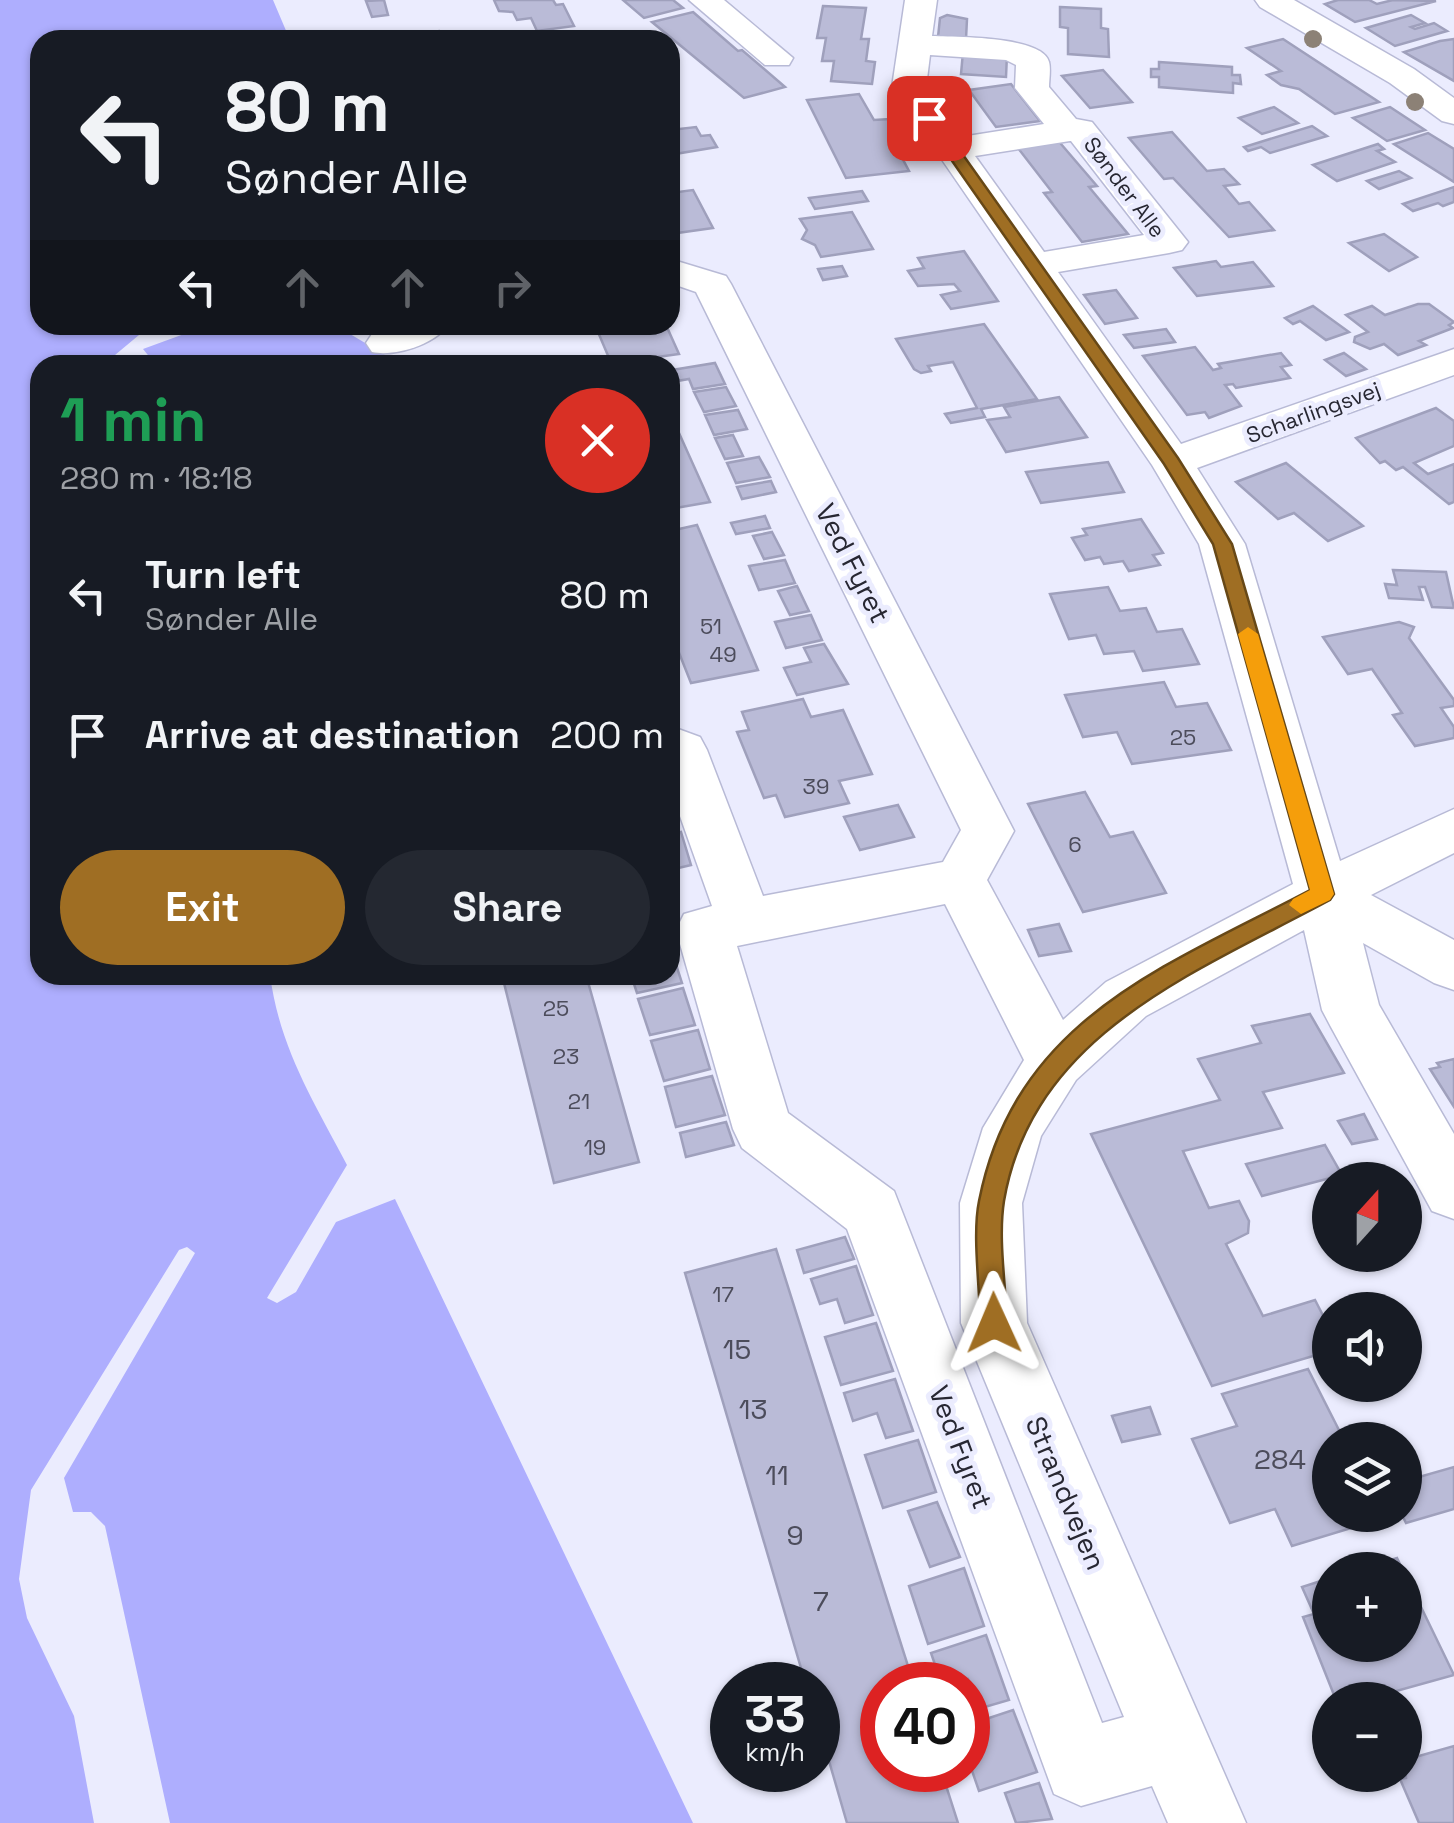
<!DOCTYPE html>
<html lang="en">
<head>
<meta charset="utf-8">
<style>
  :root { --surface:#171b24; --page:#242831; --text:#f1f3f6; --muted:#9ea1a6; --accent:#9f6e23 }
  body { margin:0; font-family:"Space Grotesk",sans-serif; background:var(--page); color:var(--text); height:100vh; display:flex; flex-direction:column; font-size:38px; white-space:nowrap }
  * { box-sizing:border-box; margin:0 }
  p { font-size:32px; color:var(--muted) }
  .icon { flex:none; width:55px; height:55px; fill:none; stroke:currentColor; stroke-width:2; stroke-linecap:round; stroke-linejoin:round }
  .map { position:relative; flex:1; overflow:hidden }
  .side { position:absolute; left:30px; top:355px; width:650px; height:630px; display:flex; flex-direction:column; background:var(--surface); border-radius:30px; box-shadow:0 2px 8px #0004 }
  .side>* { flex:none }
  .guide { position:absolute; left:30px; top:30px; width:650px; height:305px; border-radius:30px; box-shadow:0 2px 8px #0004; background:#171b24; color:var(--text); overflow:hidden }
  .needle { width:65px; rotate:21deg }
  .fabs { position:absolute; left:1312px; top:1162px; display:grid; gap:20px }
  .fabs a { display:grid; place-items:center; width:110px; height:110px; border-radius:50%; background:var(--surface); box-shadow:0 2px 8px #0004; font-size:50px }
  .speed { position:absolute; left:710px; top:1662px; display:flex; gap:20px; font-size:50px; font-weight:700; text-align:center }
  .speed>* { display:grid; place-content:center; width:130px; height:130px; border-radius:50%; background:var(--surface); box-shadow:0 2px 8px #0004; line-height:1 }
  .speed small { font-size:25px; font-weight:400 }
  .speed .limit { border:15px solid #d22; background:#fff; color:#111 }
  .pin { position:absolute; display:grid; place-items:center; width:85px; height:85px; color:#fff; margin:-42px; border-radius:20px; box-shadow:0 5px 15px #0006 }
  .me { position:absolute; width:110px; margin:-55px; rotate:359deg; stroke-linejoin:round; filter:drop-shadow(0 0 8px #0008) }
  .turn { display:flex; align-items:center; gap:35px; height:210px; padding:0 30px; font-size:45px }
  .turn .icon { width:130px; height:130px; stroke-width:2.5 }
  .turn b { display:block; font-size:70px; line-height:85px }
  .lanes { display:flex; align-items:center; height:95px; padding:0 30px; background:#0003; justify-content:center; gap:50px; direction:ltr }
  .lanes .off { opacity:.35 }
  .round { display:grid; place-items:center; flex:none; width:105px; height:105px; border-radius:52px; background:var(--page) }
  .headline { display:flex; align-items:center; justify-content:space-between; height:170px; padding:0 30px }
  h1 { font-size:60px; font-weight:700; line-height:75px; color:#1e9e55 }
  .cta { display:flex; gap:20px; margin-top:auto; padding:20px 30px }
  .cta a { flex:1; height:115px; border-radius:60px; background:var(--accent); color:#fff; font-size:40px; font-weight:700; line-height:115px; text-align:center }
  .cta a+a { background:var(--page); color:var(--text) }
  ul { padding:0; list-style:none }
  li { display:flex; align-items:center; gap:30px; height:140px; padding:0 30px }
  li div { flex:1 }
  li b { display:block; font-size:38px }
  li em { font-style:normal }
  .map>svg:first-child { display:block }
</style>
</head>
<body>
<div class="map">
<svg width="1454" height="1823" viewBox="0 0 1454 1823">
  <rect width="100%" height="100%" fill="#ebecfe"/>
  <!-- water -->
  <g fill="#aeaefe">
    <path d="M0,0h273l17,40h-250v285h111l-48,40h-63v610h230c10,74 43,125 77,190l-80,133 10,5 19,-11 40,-70 59,-23 298,624h-523l-65,-297 -14,-14h-18l-9,-34 131,-225 -8,-6 -8,3 -148,240 -12,89 8,39 47,98 20,107h-94z"/>
    <path d="M187,325h148l67,40h-246l-13,-16 52,-19z"/>
  </g>
  <!-- building -->
  <g fill="#babbd7" stroke="#9fa0bc" stroke-width="2.5">
    <path d="M384,0l4,15 -16,2 -6,-16z"/>
    <path d="M494,0h59l3,5 7,-1 11,22 -37,5 -6,-13 -14,2 -4,-8 -14,-1z"/>
    <path d="M623,0h50l10,8 -39,10z"/>
    <path d="M1338,0h31l8,4 16,-4 43,1 -81,21 -30,-18z"/>
    <path d="M823,6l43,2 -5,31h8l-3,22 9,1 -3,22 -41,-3 3,-20h-12l4,-23h-9z"/>
    <path d="M1060,7l41,2v19l7,1 1,28 -41,-3v-26l-8,-1z"/>
    <path d="M693,12l45,39 4,-1 43,37 -41,11 -92,-76z"/>
    <path d="M947,15l20,4 -1,20 -28,-2 2,-19z"/>
    <path d="M1411,15l14,8 -14,4 4,2 19,-6 13,8 -52,15 -29,-18z"/>
    <path d="M439,31l3,9 -56,-3z"/>
    <path d="M1283,39l96,63 -44,12 -36,-25 -18,-4 -14,-10 14,-4 -34,-23z"/>
    <path d="M1454,39v42l-50,-29 36,-11z"/>
    <path d="M963,52l44,3 -1,22 -45,-3z"/>
    <path d="M1159,62l73,5v8h8l1,9 -8,-1v10l-74,-6v-10h-8v-8h8z"/>
    <path d="M1103,70l29,32 -42,6 -28,-32z"/>
    <path d="M1011,84l29,37 -44,6 -27,-37z"/>
    <path d="M859,94l15,26 16,-1 11,19 -9,1 17,32 -63,7 -39,-78z"/>
    <path d="M1274,107l24,16 -36,11 -23,-16z"/>
    <path d="M1390,107l35,23 -38,11 -34,-23z"/>
    <path d="M1312,126l15,10 -57,17 -9,-6 -13,4 -4,-4z"/>
    <path d="M696,127l5,9 9,-1 7,12 -42,7 -5,-24z"/>
    <path d="M1172,132l35,39 17,-2 15,15 -15,2 15,18 10,-2 25,28 -45,7 -56,-59 -9,1 -35,-41z"/>
    <path d="M1428,133l26,16v33l-60,-38z"/>
    <path d="M1055,137l42,49 -8,1 39,47 -46,8 -38,-49 8,-1 -38,-49z"/>
    <path d="M1378,144l6,5 -7,2 18,11 -58,19 -24,-16z"/>
    <path d="M1399,171l12,7 -32,11 -12,-8z"/>
    <path d="M1454,187v15l-11,4 -5,-3 -25,8 -10,-7z"/>
    <path d="M693,190l20,38 -43,6v-41z"/>
    <path d="M862,191l6,10 -53,8 -6,-11z"/>
    <path d="M852,212l21,37 -52,8 -6,-12 -13,-6 5,-9 -7,-11z"/>
    <path d="M1384,234l33,23 -28,14 -40,-28z"/>
    <path d="M964,251l34,50 -47,8 -10,-14 19,-4 -6,-7 -36,2 -10,-15 16,-3 -6,-10z"/>
    <path d="M1216,261l5,6 32,-5 20,24 -76,10 -23,-28z"/>
    <path d="M842,266l5,10 -24,4 -5,-11z"/>
    <path d="M1116,290l21,28 -32,6 -21,-29z"/>
    <path d="M1418,304h11l25,18 -5,3 4,3 -34,13 7,4 -28,10 -14,-11 -14,5 -16,-7 1,-5 13,-5 -22,-17 26,-9 13,9z"/>
    <path d="M1313,306l36,26 -23,8 -26,-19 -7,3 -8,-6z"/>
    <path d="M984,324l53,75 -56,10 4,8 -34,6 -6,-9 32,-6 -24,-46 -25,4 3,5 -10,2 -7,-4 -18,-30z"/>
    <path d="M595,325h71l13,29 -29,4 3,7h-41z"/>
    <path d="M1166,329l9,13 -41,6 -10,-13z"/>
    <path d="M1195,347l18,23 8,-2 -3,-4 63,-11 10,12 -10,2 9,11 -54,10 -3,-4 -8,1 16,21 -32,12 -4,-6 -18,3 -44,-59z"/>
    <path d="M1344,353l22,16 -20,7 -21,-16z"/>
    <path d="M715,363l10,21 -32,5 -4,-10 -12,2 -5,-11z"/>
    <path d="M726,387l10,19 -32,6 -10,-20z"/>
    <path d="M1059,397l28,40 -81,15 -19,-32 23,-3 -6,-10z"/>
    <path d="M1436,408l18,13v25l-40,17 14,11 26,-10v38l-5,2 -46,-37 -7,3 -11,-9 -5,2 -24,-25z"/>
    <path d="M738,410l9,19 -33,6 -9,-20z"/>
    <path d="M670,413l40,89 -40,7z"/>
    <path d="M733,435l10,21 -18,3 -10,-21z"/>
    <path d="M759,457l11,20 -34,6 -9,-20z"/>
    <path d="M1108,462l16,30 -83,11 -15,-31z"/>
    <path d="M1286,463l77,63 -35,15 -34,-28 -16,6 -42,-37z"/>
    <path d="M771,481l5,11 -34,7 -5,-12z"/>
    <path d="M765,516l5,12 -34,6 -5,-11z"/>
    <path d="M1141,519l22,34 -10,2 7,10 -31,6 -6,-10 -19,3 -4,-7 -15,3 -13,-22 15,-3 -4,-6z"/>
    <path d="M697,525l61,145 -67,13 -21,-53v-99z"/>
    <path d="M772,532l12,23 -20,4 -11,-23z"/>
    <path d="M785,560l10,23 -36,7 -10,-24z"/>
    <path d="M1393,570l53,2 8,36 -22,-1 -7,-20h-6l4,13 -34,-2 -4,-14 12,1z"/>
    <path d="M797,586l12,25 -19,4 -12,-24z"/>
    <path d="M1108,587l12,24 26,-3 11,24 25,-3 17,35 -56,7 -9,-20 -30,3 -8,-19 -27,4 -19,-45z"/>
    <path d="M811,615l11,25 -36,8 -11,-26z"/>
    <path d="M1399,622l15,5 -5,11 45,62v6l-13,2 13,19v11l-39,8 -22,-31 9,-2 -30,-44 -24,5 -25,-37z"/>
    <path d="M824,644l24,40 -51,11 -13,-27 27,-6 -7,-14z"/>
    <path d="M1164,682l12,25 31,-4 24,47 -99,14 -15,-32 -34,5 -18,-42z"/>
    <path d="M803,699l8,18 32,-7 29,64 -33,7 10,22 -64,14 -9,-22 -12,3 -27,-66 12,-2 -7,-18z"/>
    <path d="M1085,792l25,45 23,-5 33,61 -83,19 -55,-108z"/>
    <path d="M898,805l16,32 -54,13 -16,-33z"/>
    <path d="M681,832l10,33 -21,5v-36z"/>
    <path d="M1059,924l12,27 -32,5 -11,-26z"/>
    <path d="M670,946l12,37 -45,10 -6,-18h39z"/>
    <path d="M502,975h84l53,187 -85,21z"/>
    <path d="M683,988l12,37 -45,10 -12,-36z"/>
    <path d="M1310,1014l34,59 -81,19 19,36 -99,23 26,57 30,-7 10,20 -1,12 -22,11 37,72 52,-16 15,29v22l-118,35 -121,-252 129,-34 -22,-41 63,-16 -9,-17z"/>
    <path d="M698,1030l12,39 -46,12 -13,-40z"/>
    <path d="M1454,1059v48l-24,-38 10,-2 -3,-4z"/>
    <path d="M712,1076l13,39 -49,12 -11,-40z"/>
    <path d="M1364,1114l13,25 -25,5 -14,-23z"/>
    <path d="M726,1122l8,23 -48,12 -6,-24z"/>
    <path d="M1325,1145l17,30 -80,21 -16,-32z"/>
    <path d="M845,1237l9,22 -50,14 -7,-23z"/>
    <path d="M776,1249l138,436h-32v85h59l17,53h-111l-29,-100v-38h-12l-121,-412z"/>
    <path d="M856,1266l17,49 -28,8 -8,-24 -17,5 -9,-25z"/>
    <path d="M876,1323l17,48 -52,14 -16,-48z"/>
    <path d="M1308,1369l36,71h-14v75h52l2,3 -92,28 -17,-37 -45,14 -38,-84 45,-13 -15,-32z"/>
    <path d="M895,1379l18,52 -27,7 -9,-25 -24,8 -9,-28z"/>
    <path d="M1150,1407l10,27 -38,8 -10,-26z"/>
    <path d="M918,1440l18,52 -53,16 -18,-53z"/>
    <path d="M1454,1467v42l-48,14 -4,-8 3,-34z"/>
    <path d="M937,1502l23,55 -30,10 -22,-56z"/>
    <path d="M1397,1558l6,12h-45z"/>
    <path d="M964,1568l20,58 -56,18 -19,-58z"/>
    <path d="M1405,1574l49,101 -90,25h-28l-33,-83 11,-3 -12,-27 28,-9v67h75z"/>
    <path d="M986,1635l23,65 -31,9 -10,-30 -26,6 -11,-32z"/>
    <path d="M1013,1710l24,62 -58,19 -11,-32v-34z"/>
    <path d="M1454,1746v77h-35l-19,-44 6,-1 -1,-18z"/>
    <path d="M1039,1783l13,36 -36,4 -11,-30z"/>
  </g>
  <g fill="none" stroke-linecap="round" stroke-linejoin="round">
    <!-- minor casing -->
    <g stroke="#b8bad6" stroke-width="3">
      <g id="minor">
        <path d="M689,0h35l69,58 -4,7h-24z"/>
        <path d="M905,0h32l-5,36c23,1 111,0 117,26 2,7 0,18 0,25l27,32 16,3 96,120 -6,8 -13,3 -111,19 123,172 273,-95v26l-257,93 48,76 95,317 114,-52v44l-83,42 83,45v50l-20,-7 -71,-40 16,62 75,129v85l-22,-8 -101,-184 -9,-17 -18,-80 -158,86 -70,64 -35,56 -19,67 5,120 219,500h-78l-16,-37 -71,20 -27,-12 -207,-565 -105,-81 -9,-19 -57,-199 8,-16 28,-8 -42,-118v-62l30,11 7,13 56,146 180,-34 18,-32 -265,-538 -26,-9v-24l56,17 5,8 283,547 -27,49 76,140 43,-38 187,-98 -94,-340 -47,-79 -260,-378zM930,55l76,5 10,5 -1,23 29,36 -83,13 -35,-50zM1070,141h1l73,94 -100,17 -69,-96zM945,904l79,156 -41,68 -23,75 1,120 163,394 -22,6 -208,-532 -106,-78 -51,-167z"/>
        <path d="M1255,0h39l120,69 40,29v26l-12,-3 -52,-38 -130,-76z"/>
        <path d="M394,325h54c-14,20 -54,32 -76,27l-6,-9 6,-9z"/>
      </g>
    </g>
    <!-- minor -->
    <use href="#minor" fill="#fff" fill-rule="evenodd"/>
  </g>
  <!-- trees -->
  <g fill="#8c8176">
    <circle cx="1313" cy="39" r="9"/>
    <circle cx="1415" cy="102" r="9"/>
  </g>
  <!-- route -->
  <path fill="#9f6e23" stroke="#674817" stroke-width="2.5" d="M924,114h10l244,344 54,86 102,350 -4,6c-133,72 -297,133 -326,301 -6,38 2,84 3,122l-4,9 -9,4 -10,-4 -4,-9c0,-36 -8,-88 -1,-122 36,-182 185,-234 331,-311l-97,-346 -49,-80 -242,-346z"/>
  <!-- slow -->
  <path fill="#f59e0b" d="M1248,627l10,7 76,260 -4,6 -29,14 -12,-9 4,-6 17,-9 -72,-256z"/>
  <g text-anchor="middle" stroke-width="10" stroke-linejoin="round" paint-order="stroke">
    <!-- far-street labels -->
    <g font-size="22" fill="#272732" stroke="#ebecfe">
      <text transform="translate(1125 187) rotate(53)" y="8">Sønder Alle</text>
      <text transform="translate(1313 412) rotate(-20)" y="8">Scharlingsvej</text>
    </g>
    <!-- number labels -->
    <g font-size="22" fill="#4c4c5b">
      <text x="711" y="634">51</text>
      <text x="723" y="662">49</text>
      <text x="1183" y="745">25</text>
      <text x="816" y="794">39</text>
      <text x="1075" y="852">6</text>
      <text x="556" y="1016">25</text>
      <text x="566" y="1064">23</text>
      <text x="579" y="1109">21</text>
      <text x="595" y="1155">19</text>
      <text x="723" y="1302">17</text>
    </g>
    <!-- street labels -->
    <g font-size="28" fill="#272732" stroke="#ebecfe">
      <text transform="translate(853 563) rotate(63)" y="10">Ved Fyret</text>
      <text transform="translate(961 1447) rotate(69)" y="10">Ved Fyret</text>
      <text transform="translate(1066 1493) rotate(67)" y="10">Strandvejen</text>
    </g>
    <!-- near-number labels -->
    <g font-size="28" fill="#4c4c5b">
      <text x="737" y="1359">15</text>
      <text x="753" y="1419">13</text>
      <text x="1280" y="1469">284</text>
      <text x="777" y="1485">11</text>
      <text x="795" y="1545">9</text>
      <text x="821" y="1611">7</text>
    </g>
  </g>
</svg>
<div class="fabs">
<a><svg class="needle" viewBox="-14 -14 28 28"><path d="M0-13l5 13h-10z" fill="#e53935"/><path d="M0 13l5-13h-10z" fill="#9ea1a6"/></svg></a>
<a><svg class="icon" aria-label="sound" viewBox="0 0 24 24"><path d="M4 9h4l5-4v14l-5-4H4zM17 9q2 3 0 6"/></svg></a>
<a><svg class="icon" aria-label="layers" viewBox="0 0 24 24"><path d="M12 4l9 5-9 5-9-5zM3 14l9 5 9-5"/></svg></a>
<a>+</a>
<a>−</a>
</div>
<div class="speed"><div>33<small>km/h</small></div><div class="limit">40</div></div>
<div class="pin" style="left:929px;top:118px;background:#d93025"><svg class="icon" aria-label="arrive" viewBox="0 0 24 24"><path d="M6 21V4h12l-3 4 3 4H6"/></svg></div>
<svg class="me" style="left:994px;top:1323px" viewBox="-20 -20 40 40"><path d="M0-17L14 15 0 8-14 15z" fill="#9f6e23" stroke="#fff" stroke-width="4"/></svg>
<div class="guide">
<div class="turn"><svg class="icon" aria-label="left" viewBox="0 0 24 24"><path d="M17 20v-9H6M10 6l-5 5 5 5"/></svg><div><b>80 m</b>Sønder Alle</div></div>
<div class="lanes"><svg class="icon" aria-label="left" viewBox="0 0 24 24"><path d="M17 20v-9H6M10 6l-5 5 5 5"/></svg><svg class="icon off" aria-label="ahead" viewBox="0 0 24 24"><path d="M12 20V5M6 11l6-6 6 6"/></svg><svg class="icon off" aria-label="ahead" viewBox="0 0 24 24"><path d="M12 20V5M6 11l6-6 6 6"/></svg><svg class="icon off" aria-label="right" viewBox="0 0 24 24"><path d="M7 20v-9h11M14 6l5 5-5 5"/></svg></div>
</div>
<section class="side">
<div class="headline"><div><h1>1 min</h1><p>280 m · 18:18</p></div><a class="round" style="background:#d93025;color:#fff"><svg class="icon" aria-label="close" viewBox="0 0 24 24"><path d="M6 6l12 12M18 6L6 18"/></svg></a></div>
<ul>
<li><svg class="icon" aria-label="left" viewBox="0 0 24 24"><path d="M17 20v-9H6M10 6l-5 5 5 5"/></svg><div><b>Turn left</b><p>Sønder Alle</p></div><em>80 m</em></li>
<li><svg class="icon" aria-label="arrive" viewBox="0 0 24 24"><path d="M6 21V4h12l-3 4 3 4H6"/></svg><div><b>Arrive at destination</b></div><em>200 m</em></li>
</ul>
<div class="cta"><a>Exit</a><a>Share</a></div>
</section>
</div>
</body>
</html>
